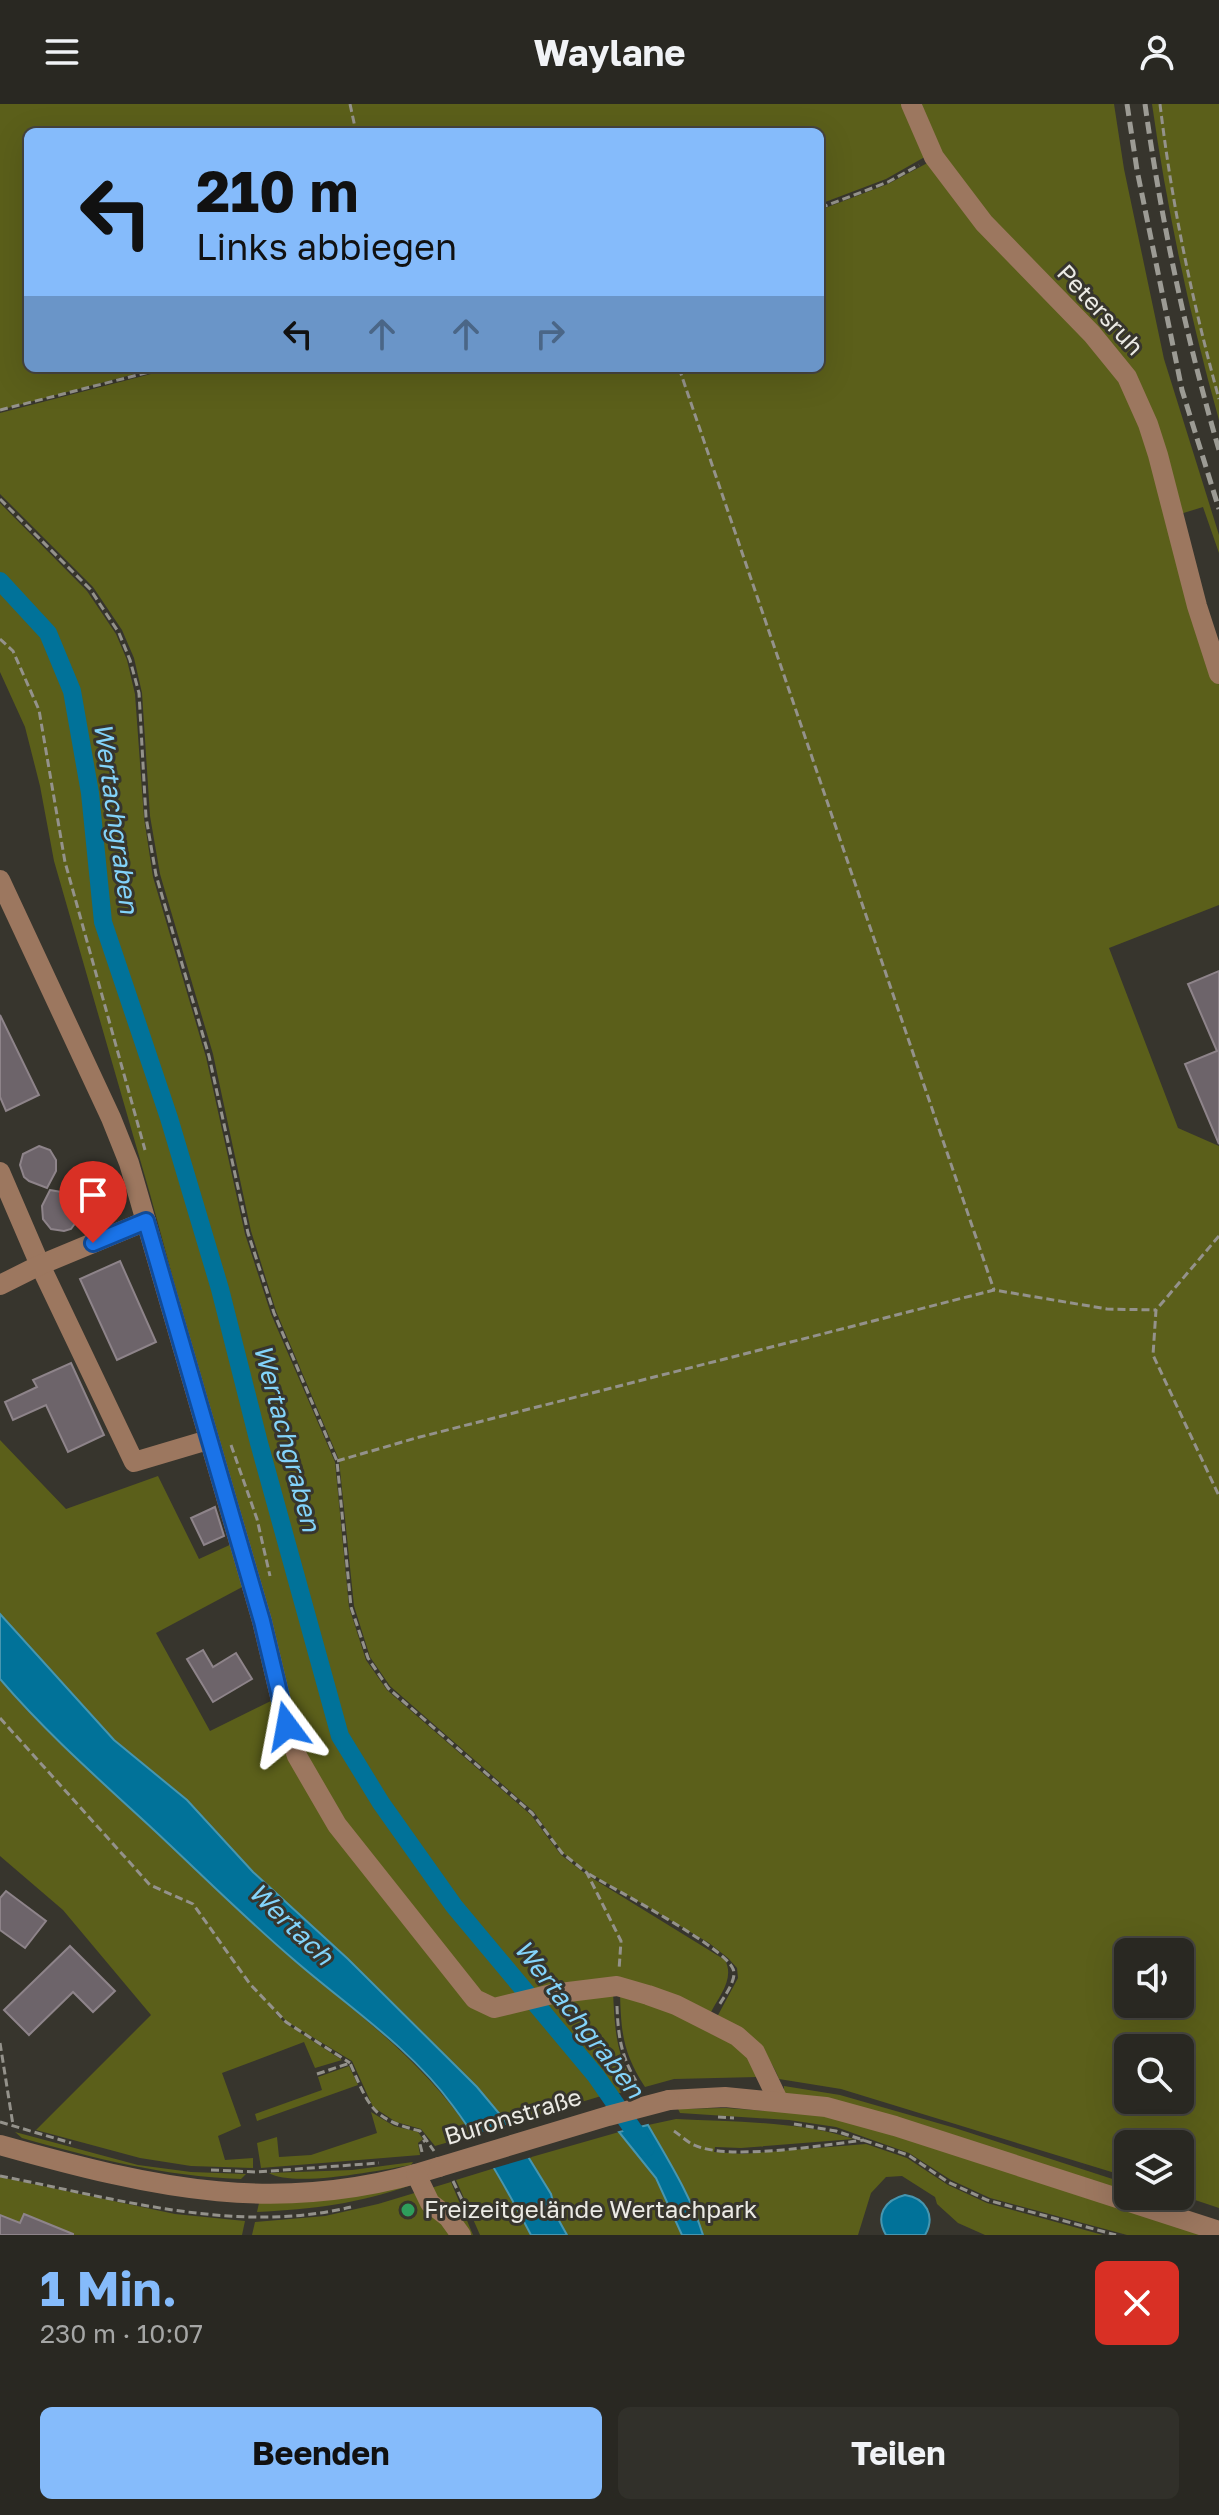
<!DOCTYPE html>
<html lang="de">
<head>
<meta charset="utf-8">
<style>
  :root { --surface:#292822; --page:#31302a; --text:#f1f3f6; --muted:#a5a6a5; --line:#454440; --accent:#85bbfb }
  body { margin:0; font-family:"Golos Text",sans-serif; background:var(--page); color:var(--text); height:100vh; display:flex; flex-direction:column; font-size:30px; white-space:nowrap }
  * { box-sizing:border-box; margin:0 }
  p { font-size:26px; color:var(--muted) }
  .icon { flex:none; width:44px; height:44px; fill:none; stroke:currentColor; stroke-width:2; stroke-linecap:round; stroke-linejoin:round }
  .map { position:relative; height:2131px; overflow:hidden }
  .panel { display:flex; flex-direction:column; background:var(--surface); flex:1 }
  .panel>* { flex:none }
  .top-card { position:absolute; left:24px; top:24px; width:800px; height:244px; border-radius:12px; box-shadow:0 8px 32px #0002,0 0 0 2px var(--line); background:#85bbfb; color:#111; overflow:hidden }
  .fabs { position:absolute; left:1114px; top:1834px; display:grid; gap:16px }
  .fabs a { display:grid; place-items:center; width:80px; height:80px; border-radius:12px; background:var(--surface); box-shadow:0 8px 32px #0002,0 0 0 2px var(--line); font-size:40px }
  .pin { position:absolute; display:grid; place-items:center; width:68px; height:68px; color:#fff; margin:-82px -34px; border-radius:50% 50% 50% 0; rotate:-45deg; box-shadow:0 0 8px #0007 }
  .pin .icon { rotate:45deg }
  .me { position:absolute; width:88px; margin:-44px; rotate:347deg; stroke-linejoin:round; filter:drop-shadow(0 0 6px #0008) }
  .turn { display:flex; align-items:center; gap:28px; height:168px; padding:0 40px; font-size:36px }
  .turn .icon { width:104px; height:104px; stroke-width:2.5 }
  .turn b { display:block; font-size:56px; line-height:68px }
  .lanes { display:flex; align-items:center; height:76px; padding:0 40px; background:#0003; justify-content:center; gap:40px; direction:ltr }
  .lanes .off { opacity:.35 }
  .round { display:grid; place-items:center; flex:none; width:84px; height:84px; border-radius:12px; background:var(--page) }
  .overview { display:flex; align-items:center; justify-content:space-between; height:136px; padding:0 40px }
  h1 { font-size:48px; font-weight:700; line-height:60px; color:var(--accent) }
  .primary-button { display:flex; gap:16px; margin-top:auto; padding:16px 40px }
  .primary-button a { flex:1; height:92px; border-radius:12px; background:var(--accent); color:#111; font-size:32px; font-weight:700; line-height:92px; text-align:center }
  .primary-button a+a { background:var(--page); color:var(--text) }
  header { display:flex; justify-content:space-between; align-items:center; height:104px; padding:0 40px; background:var(--surface); font-size:36px; font-weight:700 }
  .map>svg:first-child { display:block }
</style>
</head>
<body>
<header><svg class="icon" aria-label="menu" viewBox="0 0 24 24"><path d="M4 6h16M4 12h16M4 18h16"/></svg>Waylane<svg class="icon" aria-label="person" viewBox="0 0 24 24"><circle cx="12" cy="8" r="4"/><path d="M4 21q1-7 8-7t8 7"/></svg></header>
<div class="map">
<svg width="1219" height="2131" viewBox="0 0 1219 2131">
  <rect width="100%" height="100%" fill="#37352d"/>
  <!-- green -->
  <g fill="#5b5f1a" fill-rule="evenodd">
    <path d="M0,0h908l22,50 -44,25 -66,25v-72h-792v236h129l-157,42z"/>
    <path d="M916,0h198l10,65 40,190 55,176v18l-16,-46 -26,8 -26,-92 -119,-154 -95,-115z"/>
    <path d="M1152,0h67v316c-29,-103 -52,-210 -67,-316z"/>
    <path d="M933,56l157,176 56,88 73,261v220l-110,43 69,180 41,18v1062l-39,-13v-51h-52v33l-287,-88 -62,-10c-12,-31 -36,-44 -62,-62l21,-39 -1,-10 -9,-10 -19,-15 -121,-71 -25,-19 -29,-41 -144,-126 -20,-29 -16,-51 -15,-146 -63,-149 -25,-80 -38,-177 -53,-180 -10,-58 -8,-123 -8,-35 -12,-28 -29,-43 -93,-93v-81l174,-45h646v-158l68,-26zM1128,1848h52v52h-52zM1128,1944h52v52h-52z"/>
    <path d="M0,399l87,88 29,43 11,26 8,34 9,124 9,59 53,180 39,177 26,80 64,148 14,145 17,53 21,30 144,125 30,40 26,20 138,85c10,19 -6,36 -15,54l-61,-24 -145,11 -25,-5 -135,-173 -41,-67 -153,-562 -96,-333 -14,-75 -15,-59 -25,-55z"/>
    <path d="M0,1336l66,69 92,-33 41,83 35,-16 12,42 -90,48 54,98 67,-33 4,31 192,274 140,-11c2,41 3,61 23,98l-38,7 -90,27 -31,-37 -129,-128 -95,-87 -66,-72 -73,-60 -114,-126z"/>
    <path d="M0,1575c47,56 103,104 157,153 44,42 87,85 134,125 68,59 131,102 182,178l-38,11 -14,-17 -25,-7 -23,-15 -21,-46 -66,-40 -9,-10 -2,2 10,10 57,37 -27,8 -11,-26 -82,31 19,53 -23,10 7,24 28,-2v10l-62,-2 -51,-8 -104,-28 115,-115 -88,-105 -63,-54z"/>
    <path d="M620,1888l87,34 41,28 10,23 -84,2 -29,8c-22,-34 -24,-54 -25,-95z"/>
    <path d="M349,1962l9,19 -101,36 -2,-7 67,-24 -4,-13z"/>
    <path d="M784,1982l56,9 115,33 173,56v8l-344,-99z"/>
    <path d="M726,2004l98,7 68,18 311,102h-76l-137,-37 -39,-18 -42,-27 -73,-26 -47,-7 -109,-7 -2,-4z"/>
    <path d="M371,2008l23,14 24,6 5,7 -5,4 2,12 -159,13 -4,-25 20,-6 2,20 32,-2 66,-22z"/>
    <path d="M676,2015c58,3 122,2 178,20l-113,9 -26,-1 -1,5 29,2 123,-10 41,14 41,27 39,18 116,32h-118l-27,-12 -21,-19 -2,-7 -33,-21 -16,1 -15,16 -13,42h-155l-5,-17 -50,-93z"/>
    <path d="M15,2028l123,33 53,7 55,2 -5,5c-78,-3 -144,-20 -219,-41z"/>
    <path d="M619,2028l37,46 26,57h-115l-10,-18 -6,-23 -23,-36z"/>
    <path d="M413,2058l-2,3c-30,5 -117,23 -142,8l83,-3z"/>
    <path d="M495,2064l36,67h-51l-24,-55z"/>
    <path d="M0,2073l175,37 70,7 -3,14h-242z"/>
    <path d="M409,2077l2,4c-53,19 -98,24 -154,27l2,-9z"/>
    <path d="M451,2078l22,53h-221l3,-13 70,-6 53,-12z"/>
  </g>
  <!-- water -->
  <g fill="#017299" stroke="#4796b0" stroke-width="2">
    <path d="M0,1510l114,126 73,60 66,72 95,87 129,128 31,37 43,70 6,23 10,18h-36c-23,-44 -48,-89 -78,-129 -43,-59 -106,-100 -160,-147 -48,-41 -92,-85 -138,-128 -53,-49 -108,-97 -155,-152z"/>
    <path d="M648,2021c20,35 43,71 55,110h-21l-26,-57 -37,-46z"/>
    <path d="M905,2091c21,3 31,21 20,40h-39c-11,-19 -2,-35 19,-40z"/>
  </g>
  <!-- pier -->
  <path fill="#37352d" d="M512,2019l20,34 -41,12 -22,-33z"/>
  <g fill="none" stroke-linecap="round" stroke-linejoin="round">
    <!-- canal -->
    <path stroke="#017299" stroke-width="18" d="M0,477l48,52 24,58 18,102 13,129 66,196 51,171 39,154 81,293 41,67 73,103 142,170 50,72"/>
  </g>
  <!-- building -->
  <g fill="#6d646a" stroke="#8e848a" stroke-width="2">
    <path d="M1219,867v173l-34,-80 32,-13 -29,-67z"/>
    <path d="M0,911l39,80 -33,16 -6,-14z"/>
    <path d="M39,1042l11,4 6,10v11l-9,17 -18,-7 -5,-4 -4,-12 3,-11z"/>
    <path d="M50,1086l17,3 10,8 2,17 -8,11 -7,2 -13,-2 -8,-10 -1,-13z"/>
    <path d="M120,1157l36,81 -39,18 -37,-81z"/>
    <path d="M71,1259l33,72 -36,17 -22,-47 -33,15 -8,-18 32,-15 -4,-7z"/>
    <path d="M215,1403l9,29 -20,9 -13,-27z"/>
    <path d="M203,1546l10,17 23,-14 16,26 -39,23 -26,-43z"/>
    <path d="M6,1787l40,30 -21,27 -25,-18v-32z"/>
    <path d="M70,1842l45,45 -22,21 -20,-20 -44,43 -25,-25z"/>
    <path d="M24,2110l49,20v1h-73v-20l20,8z"/>
  </g>
  <g fill="none" stroke-linecap="round" stroke-linejoin="round">
    <!-- path -->
    <g stroke="#94928b" stroke-width="3" stroke-dasharray="8 4" stroke-linecap="butt">
      <path d="M350,0l6,28"/>
      <path d="M1160,0c12,102 32,196 59,295"/>
      <path d="M820,104l68,-26 31,-17"/>
      <path d="M679,264l315,922"/>
      <path d="M0,306l165,-42"/>
      <path d="M0,395l90,90 29,44 11,27 9,33 7,124 10,58 53,181 39,177 26,80 63,148 14,146 17,51 20,30 144,125 30,40 25,20 34,68 -2,29"/>
      <path d="M0,535l13,12 26,59 26,152 80,288"/>
      <path d="M1219,1132l-63,74 -3,45 66,141"/>
      <path d="M231,1341l26,74 13,57"/>
      <path d="M337,1357l79,-23 578,-148 113,19 49,1"/>
      <path d="M0,1614l150,167 43,19 57,80 36,38 64,41"/>
      <path d="M589,1770c26,16 136,73 144,95 5,10 -10,29 -15,38"/>
      <path d="M617,1902c1,29 4,50 19,75"/>
      <path d="M0,1939l13,82"/>
      <path d="M317,1970l33,-11c19,43 21,56 70,68l14,20"/>
      <path d="M718,2013l16,1"/>
      <path d="M0,2018l71,21"/>
      <path d="M794,2020l42,7 72,24 40,27 39,18 129,35"/>
      <path d="M674,2027c6,4 13,11 20,14 34,16 131,0 170,-5"/>
      <path d="M422,2048l-2,-8 7,-5"/>
      <path d="M211,2066l46,2 122,-9"/>
      <path d="M0,2072c114,22 235,59 351,31"/>
      <path d="M453,2077l14,29"/>
    </g>
    <!-- minor -->
    <g stroke="#9c775f" stroke-width="20">
      <path d="M911,0l23,53 50,66 108,111 35,43 21,47 10,31 39,151 22,68"/>
      <path d="M0,776l111,238 18,45 133,458 25,105 10,30 40,69 138,174 19,9 58,-14 65,-8 31,9 28,10 61,31 18,16 23,48"/>
      <path d="M0,1068l40,93 94,197 74,-22"/>
      <path d="M0,1181l40,-20 106,-44"/>
      <path d="M669,1996l56,-3 101,10 69,19 324,105"/>
      <path d="M0,2041c154,43 281,73 439,22"/>
      <path d="M416,2070l14,29 18,14 13,18"/>
    </g>
    <!-- rail -->
    <g stroke="#9c9b94" stroke-width="5" stroke-dasharray="12 6" stroke-linecap="butt">
      <path d="M1127,0l10,66 45,220 37,119"/>
      <path d="M1145,0c16,116 41,233 74,346"/>
    </g>
    <!-- minor-bridge -->
    <path stroke="#9c775f" stroke-width="20" d="M439,2063l169,-51 61,-16"/>
  </g>
  <g fill="none" stroke-linecap="round" stroke-linejoin="round">
    <!-- route casing -->
    <g stroke="#114b97" stroke-width="20">
      <path id="route" d="M93,1139l53,-22 116,400 25,105"/>
    </g>
    <!-- route -->
    <use href="#route" stroke="#1a73e8" stroke-width="14"/>
  </g>
  <!-- markers -->
  <circle fill="#2e9e5b" stroke="#37352d" stroke-width="3" cx="408" cy="2106" r="8"/>
  <g text-anchor="middle" stroke-width="6" stroke-linejoin="round" paint-order="stroke">
    <!-- street labels -->
    <g font-size="24" fill="#ebeae4" stroke="#37352d">
      <text transform="translate(1100 206) rotate(47)" y="8">Petersruh</text>
      <text transform="translate(513 2013) rotate(-17)" y="8">Buronstraße</text>
    </g>
    <!-- poi labels -->
    <g font-size="24" fill="#ebeae4" stroke="#37352d" text-anchor="start">
      <text x="424" y="2114">Freizeitgelände Wertachpark</text>
    </g>
    <!-- water labels -->
    <g font-size="26" font-style="italic" fill="#83d3fa" stroke="#37352d">
      <text transform="translate(116 714) rotate(82)" y="9">Wertachgraben</text>
      <text transform="translate(287 1334) rotate(75)" y="9">Wertachgraben</text>
      <text transform="translate(291 1820) rotate(44)" y="9">Wertach</text>
      <text transform="translate(579 1915) rotate(52)" y="9">Wertachgraben</text>
    </g>
  </g>
</svg>
<div class="fabs">
<a><svg class="icon" aria-label="sound" viewBox="0 0 24 24"><path d="M4 9h4l5-4v14l-5-4H4zM17 9q2 3 0 6"/></svg></a>
<a><svg class="icon" aria-label="search" viewBox="0 0 24 24"><circle cx="10" cy="10" r="6"/><path d="M15 15l6 6"/></svg></a>
<a><svg class="icon" aria-label="layers" viewBox="0 0 24 24"><path d="M12 4l9 5-9 5-9-5zM3 14l9 5 9-5"/></svg></a>
</div>
<div class="pin" style="left:93px;top:1139px;background:#d93025"><svg class="icon" aria-label="arrive" viewBox="0 0 24 24"><path d="M6 21V4h12l-3 4 3 4H6"/></svg></div>
<svg class="me" style="left:287px;top:1622px" viewBox="-20 -20 40 40"><path d="M0-17L14 15 0 8-14 15z" fill="#1a73e8" stroke="#fff" stroke-width="4"/></svg>
<div class="top-card">
<div class="turn"><svg class="icon" aria-label="left" viewBox="0 0 24 24"><path d="M17 20v-9H6M10 6l-5 5 5 5"/></svg><div><b>210 m</b>Links abbiegen</div></div>
<div class="lanes"><svg class="icon" aria-label="left" viewBox="0 0 24 24"><path d="M17 20v-9H6M10 6l-5 5 5 5"/></svg><svg class="icon off" aria-label="ahead" viewBox="0 0 24 24"><path d="M12 20V5M6 11l6-6 6 6"/></svg><svg class="icon off" aria-label="ahead" viewBox="0 0 24 24"><path d="M12 20V5M6 11l6-6 6 6"/></svg><svg class="icon off" aria-label="right" viewBox="0 0 24 24"><path d="M7 20v-9h11M14 6l5 5-5 5"/></svg></div>
</div>
</div>
<section class="panel">
<div class="overview"><div><h1>1 Min.</h1><p>230 m · 10:07</p></div><a class="round" style="background:#d93025;color:#fff"><svg class="icon" aria-label="close" viewBox="0 0 24 24"><path d="M6 6l12 12M18 6L6 18"/></svg></a></div>
<div class="primary-button"><a>Beenden</a><a>Teilen</a></div>
</section>
</body>
</html>
